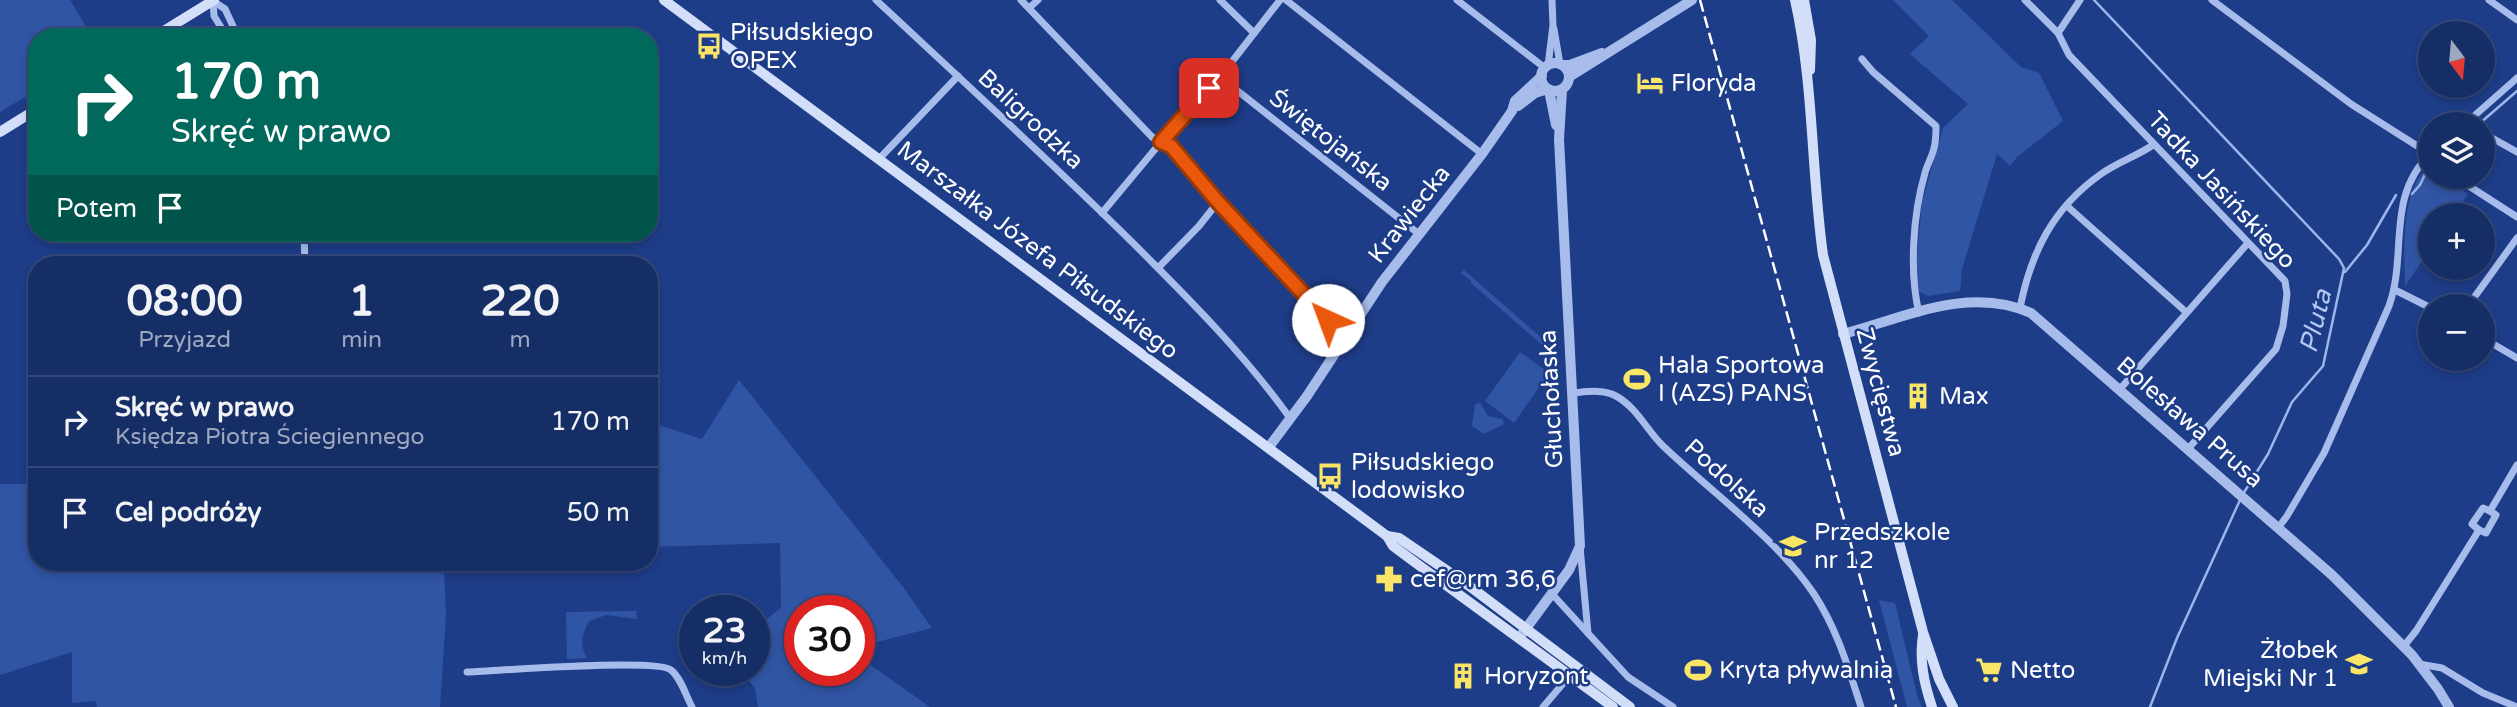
<!DOCTYPE html>
<html lang="pl">
<head>
<meta charset="utf-8">
<style>
  :root { --surface:#162e66; --page:#233a6f; --text:#f1f3f6; --muted:#9ea8bf; --line:#354a7a }
  body { margin:0; font-family:"Varela Round",sans-serif; background:var(--page); color:var(--text); height:100vh; display:flex; flex-direction:column; font-size:26px; white-space:nowrap }
  * { box-sizing:border-box; margin:0 }
  p { font-size:23px; color:var(--muted) }
  .icon { flex:none; width:38px; height:38px; fill:none; stroke:currentColor; stroke-width:2; stroke-linecap:round; stroke-linejoin:round }
  .map { position:relative; flex:1; overflow:hidden }
  .side { position:absolute; left:28px; top:256px; width:630px; height:315px; display:flex; flex-direction:column; background:var(--surface); border-radius:28px; box-shadow:0 4px 10px #0003,0 0 0 2px var(--line) }
  .side>* { flex:none }
  .banner { position:absolute; left:28px; top:28px; width:630px; height:214px; border-radius:28px; box-shadow:0 4px 10px #0003,0 0 0 2px var(--line); background:#00695c; color:#fff; overflow:hidden }
  .needle { width:46px; rotate:164deg }
  .fabs { position:absolute; left:2418px; top:21px; display:grid; gap:14px }
  .fabs a { display:grid; place-items:center; width:77px; height:77px; border-radius:50%; background:var(--surface); box-shadow:0 4px 10px #0003,0 0 0 2px var(--line); font-size:35px }
  .speed { position:absolute; left:679px; top:595px; display:flex; gap:14px; font-size:35px; font-weight:700; text-align:center }
  .speed>* { display:grid; place-content:center; width:91px; height:91px; border-radius:50%; background:var(--surface); box-shadow:0 4px 10px #0003,0 0 0 2px var(--line); line-height:1 }
  .speed small { font-size:18px; font-weight:400 }
  .speed .limit { border:10px solid #d22; background:#fff; color:#111 }
  .pin { position:absolute; display:grid; place-items:center; width:60px; height:60px; color:#fff; margin:-30px; border-radius:14px; box-shadow:0 4px 10px #0006 }
  .me { position:absolute; width:77px; margin:-38px; rotate:317deg; stroke-linejoin:round; filter:drop-shadow(0 0 5px #0008) }
  .turn { display:flex; align-items:center; gap:24px; height:147px; padding:0 28px; font-size:32px }
  .turn .icon { width:91px; height:91px; stroke-width:2.5 }
  .turn b { display:block; font-size:49px; line-height:60px }
  .then { display:flex; align-items:center; height:66px; padding:0 28px; background:#0003; gap:14px; font-size:26px }
  .eta { display:flex; justify-content:space-evenly; align-items:center; height:119px; text-align:center }
  .eta b { font-size:42px; font-weight:700; line-height:49px }
  ul { padding:0; list-style:none }
  li { display:flex; align-items:center; gap:21px; height:91px; padding:0 28px; border-top:2px solid var(--line) }
  li div { flex:1 }
  li b { display:block; font-size:26px }
  li em { font-style:normal }
  .map>svg:first-child { display:block }
</style>
</head>
<body>
<div class="map">
<svg width="2517" height="707" viewBox="0 0 2517 707">
  <rect width="100%" height="100%" fill="#1e3d88"/>
  <!-- green -->
  <g fill="#3155a5" fill-rule="evenodd">
    <path d="M0,0h70l22,37h-55v53l-37,22z"/>
    <path d="M1893,0h59l69,67 18,6 24,48 -46,36 -7,9 -13,-12 -35,115 -2,22 -32,5 -11,-6 -1,-26 6,-61 9,-33 12,-42 25,-24 -58,-50 19,-18z"/>
    <path d="M2426,169l5,1v7h12l25,17 -15,21h-22v33l-26,38c-1,-32 -4,-96 21,-117z"/>
    <path d="M1464,270l89,78 -3,4 -79,-69v-2l-10,-8z"/>
    <path d="M1520,352l29,21 -35,50 -29,-22z"/>
    <path d="M739,380l164,207 29,41 -67,17 4,19 61,43h-172l-3,-19 -16,-18h15v-41l27,-21 -1,-65 -131,4v-125l53,17zM800,611h59v59h-59z"/>
    <path d="M1478,403l3,1 7,12 14,3 2,5 -20,10 -12,-8 3,-21z"/>
    <path d="M0,484h37v78h414l-7,7 2,45 -6,93h-343l-1,-6 -24,2v-51l-72,23z"/>
    <path d="M1879,600l16,3 22,92 5,12h-15z"/>
    <path d="M636,611l1,8 -31,-4 -17,6c-7,14 -10,23 -2,37l-20,1 -1,-47z"/>
  </g>
  <g fill="none" stroke-linecap="round" stroke-linejoin="round">
    <!-- stream -->
    <g stroke="#9bb5ed" stroke-width="2.5">
      <path d="M2094,0l245,259 5,9 -21,98 -31,36 -24,52 -25,40"/>
      <path d="M2479,124l38,-33"/>
      <path d="M2412,194l8,-9 6,-13"/>
      <path d="M2345,272l22,-27 29,-50"/>
      <path d="M2150,707l27,-69 63,-138"/>
    </g>
    <!-- minor -->
    <g stroke="#a8bceb" stroke-width="7">
      <path d="M876,0c87,81 174,161 258,244 55,55 111,111 156,174"/>
      <path d="M1021,0l131,137 19,9 47,56 127,136"/>
      <path d="M1220,0l34,33"/>
      <path d="M1286,0l196,154"/>
      <path d="M1457,0l88,68"/>
      <path d="M2025,0l33,33 11,22 216,226 2,13 -4,32 -7,23 -88,100"/>
      <path d="M2212,0l139,104 71,45 8,8"/>
      <path d="M2489,0l28,20"/>
      <path d="M213,1l12,8 13,28"/>
      <path d="M213,1l1,15 13,21"/>
      <path d="M1029,8l9,-8"/>
      <path d="M1554,29l6,35"/>
      <path d="M2058,33l22,-33"/>
      <path d="M1862,59l11,13 63,54c0,7 0,15 -2,22 -2,9 -7,17 -9,25 -12,41 -16,99 -6,140"/>
      <path d="M1548,66l5,-41 -1,-25"/>
      <path d="M1220,77l199,157"/>
      <path d="M2465,124l52,-46"/>
      <path d="M2483,133l34,19"/>
      <path d="M879,159l79,-83"/>
      <path d="M2455,177l62,40"/>
      <path d="M2067,206l119,106"/>
      <path d="M1102,213l59,-71 59,-65 60,-77"/>
      <path d="M304,233l1,31"/>
      <path d="M1158,268l41,-42 19,-24"/>
      <path d="M2395,290l36,18"/>
      <path d="M2468,306l49,-68"/>
      <path d="M2020,308c11,-56 33,-100 81,-134 17,-12 36,-18 52,-29"/>
      <path d="M2483,338l34,20"/>
      <path d="M2120,389l128,-146"/>
      <path d="M1572,393c13,-1 30,-4 42,2 22,11 32,34 48,50 47,45 117,96 152,149 23,35 34,73 47,113"/>
      <path d="M2278,528l9,-12 37,-63 65,-147c19,-53 -4,-109 42,-153"/>
      <path d="M2479,530l-7,-6 11,-16 7,3"/>
      <path d="M1580,547l8,86"/>
      <path d="M1553,595l75,82 45,30"/>
      <path d="M2404,646l12,-15 63,-101 7,3 10,-18 -6,-4 27,-46"/>
      <path d="M2419,664l23,4 41,25 34,14"/>
      <path d="M467,672c30,-1 189,-14 204,-2 10,8 15,26 21,37"/>
      <path d="M1543,707l29,-34"/>
    </g>
    <!-- tertiary -->
    <g stroke="#a8bceb" stroke-width="10">
      <circle cx="1555" cy="77" r="14"/>
      <path d="M1562,65h8l32,-12"/>
      <path d="M1569,77l123,-77"/>
      <path d="M1549,90l7,35"/>
      <path d="M1518,106l17,-13 13,-4"/>
      <path d="M1843,334c61,-16 126,-49 188,-21l301,262 80,80 26,34 11,18"/>
      <path d="M1269,447l38,-51 75,-114 100,-128 30,-43 3,-10 27,-25"/>
      <path d="M1522,634l47,-64 11,-24 -21,-407 3,-49"/>
    </g>
    <!-- secondary -->
    <g stroke="#d3def8" stroke-width="10">
      <path d="M664,0l723,536 6,10 31,23 189,138"/>
      <path d="M1795,0c19,84 16,170 28,255l100,377 16,47 14,28"/>
      <path d="M1804,0l7,40 -1,30"/>
      <path d="M154,37l60,-37"/>
      <path d="M0,132l37,-23"/>
      <path d="M1387,536l12,2 69,47 162,122"/>
      <path d="M1923,635c-4,25 1,48 9,72"/>
    </g>
    <!-- rail -->
    <path stroke="#fff" stroke-width="2.5" stroke-dasharray="12 5" stroke-linecap="butt" d="M1700,0l196,707"/>
  </g>
  <g fill="none" stroke-linecap="round" stroke-linejoin="round">
    <!-- route casing -->
    <g stroke="#983908" stroke-width="18">
      <path id="route" d="M1209,88l-48,54 10,4 47,56 110,118"/>
    </g>
    <!-- route -->
    <use href="#route" stroke="#ea580c" stroke-width="12"/>
  </g>
  <!-- icons -->
  <defs>
    <g id="bus-bare" transform="scale(2.1)"><path d="M-5-6H5V4H4V6H2V4H-2V6H-4V4H-5ZM-3.5-4V0h7V-4ZM-3.5 1.2v1.5H-2V1.2ZM2 1.2v1.5H3.5V1.2Z" fill="#fae567" stroke="#1e3d88" stroke-width="2.5" paint-order="stroke"/></g>
    <g id="hotel-bare" transform="scale(2.1)"><path d="M-6-4.5h1.5V1H6V5H4.5V3h-9V5H-6ZM-4 0a1.8 1.8 0 1 1 3.6 0ZM.5 0V-2.5h3Q6-2.5 6 0Z" fill="#fae567" stroke="#1e3d88" stroke-width="2.5" paint-order="stroke"/></g>
    <g id="stadium-bare" transform="scale(2.1)"><path d="M0-5a6.5 5 0 1 0 0 10a6.5 5 0 1 0 0-10ZM-3.5-1.8h7v3.6h-7Z" fill="#fae567" stroke="#1e3d88" stroke-width="2.5" paint-order="stroke"/></g>
    <g id="building-bare" transform="scale(2.1)"><path d="M-4-6H4V6H1V3H-1V6H-4ZM-2.5-4.3h1.7v1.8h-1.7ZM.8-4.3h1.7v1.8H.8ZM-2.5-1h1.7V.8h-1.7ZM.8-1h1.7V.8H.8Z" fill="#fae567" stroke="#1e3d88" stroke-width="2.5" paint-order="stroke"/></g>
    <g id="school-bare" transform="scale(2.1)"><path d="M0-5L7-2L0 1L-7-2ZM-4 1L0 2.5L4 1V4Q0 6-4 4Z" fill="#fae567" stroke="#1e3d88" stroke-width="2.5" paint-order="stroke"/></g>
    <g id="pharmacy-bare" transform="scale(2.1)"><path d="M-2-6h4v4h4v4h-4v4h-4v-4h-4v-4h4Z" fill="#fae567" stroke="#1e3d88" stroke-width="2.5" paint-order="stroke"/></g>
    <g id="supermarket-bare" transform="scale(2.1)"><path d="M-6-5.5h2.5l.6 2H6L4.5 2H-2.5L-4.4-4H-6ZM-1.5 3.2a1.3 1.3 0 1 0 .1 0ZM3 3.2a1.3 1.3 0 1 0 .1 0Z" fill="#fae567" stroke="#1e3d88" stroke-width="2.5" paint-order="stroke"/></g>
  </defs>
  <g fill-rule="evenodd">
    <use href="#bus-bare" x="709" y="46"/>
    <use href="#hotel-bare" x="1650" y="83"/>
    <use href="#stadium-bare" x="1637" y="379"/>
    <use href="#building-bare" x="1918" y="396"/>
    <use href="#bus-bare" x="1330" y="476"/>
    <use href="#school-bare" x="1793" y="546"/>
    <use href="#pharmacy-bare" x="1389" y="579"/>
    <use href="#school-bare" x="2359" y="664"/>
    <use href="#stadium-bare" x="1698" y="670"/>
    <use href="#supermarket-bare" x="1989" y="670"/>
    <use href="#building-bare" x="1463" y="676"/>
  </g>
  <g text-anchor="middle" stroke-width="5" stroke-linejoin="round" paint-order="stroke">
    <!-- poi labels -->
    <g font-size="24" fill="#fff" stroke="#1e3d88" text-anchor="start">
      <text x="730" y="40">Piłsudskiego<tspan x="730" dy="28">OPEX</tspan></text>
      <text x="1671" y="91">Floryda</text>
      <text x="1658" y="373">Hala Sportowa<tspan x="1658" dy="28">I (AZS) PANS</tspan></text>
      <text x="1939" y="404">Max</text>
      <text x="1351" y="470">Piłsudskiego<tspan x="1351" dy="28">lodowisko</tspan></text>
      <text x="1814" y="540">Przedszkole<tspan x="1814" dy="28">nr 12</tspan></text>
      <text x="1410" y="587">cef@rm 36,6</text>
      <text x="2338" y="658" text-anchor="end">Żłobek<tspan x="2338" dy="28">Miejski Nr 1</tspan></text>
      <text x="1719" y="678">Kryta pływalnia</text>
      <text x="2010" y="678">Netto</text>
      <text x="1484" y="684">Horyzont</text>
    </g>
    <!-- street labels -->
    <g font-size="24" fill="#fff" stroke="#1e3d88">
      <text transform="translate(1031 119) rotate(43)" y="8">Baligrodzka</text>
      <text transform="translate(1331 140) rotate(38)" y="8">Świętojańska</text>
      <text transform="translate(2222 190) rotate(47)" y="8">Tadka Jasińskiego</text>
      <text transform="translate(1409 214) rotate(-52)" y="8">Krawiecka</text>
      <text transform="translate(1038 250) rotate(37)" y="8">Marszałka Józefa Piłsudskiego</text>
      <text transform="translate(1881 392) rotate(75)" y="8">Zwycięstwa</text>
      <text transform="translate(1551 399) rotate(-93)" y="8">Głuchołaska</text>
      <text transform="translate(2190 422) rotate(41)" y="8">Bolesława Prusa</text>
      <text transform="translate(1727 478) rotate(42)" y="8">Podolska</text>
    </g>
    <!-- water labels -->
    <g font-size="26" font-style="italic" fill="#b3c7f2" stroke="#1e3d88">
      <text transform="translate(2315 321) rotate(-76)" y="9">Pluta</text>
    </g>
  </g>
</svg>
<div class="fabs">
<a><svg class="needle" viewBox="-14 -14 28 28"><path d="M0-13l5 13h-10z" fill="#e53935"/><path d="M0 13l5-13h-10z" fill="#9ea8bf"/></svg></a>
<a><svg class="icon" aria-label="layers" viewBox="0 0 24 24"><path d="M12 4l9 5-9 5-9-5zM3 14l9 5 9-5"/></svg></a>
<a>+</a>
<a>−</a>
</div>
<div class="speed"><div>23<small>km/h</small></div><div class="limit">30</div></div>
<div class="pin" style="left:1209px;top:88px;background:#d93025"><svg class="icon" aria-label="arrive" viewBox="0 0 24 24"><path d="M6 21V4h12l-3 4 3 4H6"/></svg></div>
<svg class="me" style="left:1328px;top:320px" viewBox="-20 -20 40 40"><circle r="19" fill="#fff"/><path d="M0-13L10 11 0 6-10 11z" fill="#ea580c"/></svg>
<div class="banner">
<div class="turn"><svg class="icon" aria-label="right" viewBox="0 0 24 24"><path d="M7 20v-9h11M14 6l5 5-5 5"/></svg><div><b>170 m</b>Skręć w prawo</div></div>
<div class="then">Potem<svg class="icon" aria-label="arrive" viewBox="0 0 24 24"><path d="M6 21V4h12l-3 4 3 4H6"/></svg></div>
</div>
<section class="side">
<div class="eta">
<div><b>08:00</b><p>Przyjazd</p></div>
<div><b>1</b><p>min</p></div>
<div><b>220</b><p>m</p></div>
</div>
<ul>
<li><svg class="icon" aria-label="right" viewBox="0 0 24 24"><path d="M7 20v-9h11M14 6l5 5-5 5"/></svg><div><b>Skręć w prawo</b><p>Księdza Piotra Ściegiennego</p></div><em>170 m</em></li>
<li><svg class="icon" aria-label="arrive" viewBox="0 0 24 24"><path d="M6 21V4h12l-3 4 3 4H6"/></svg><div><b>Cel podróży</b></div><em>50 m</em></li>
</ul>
</section>
</div>
</body>
</html>
